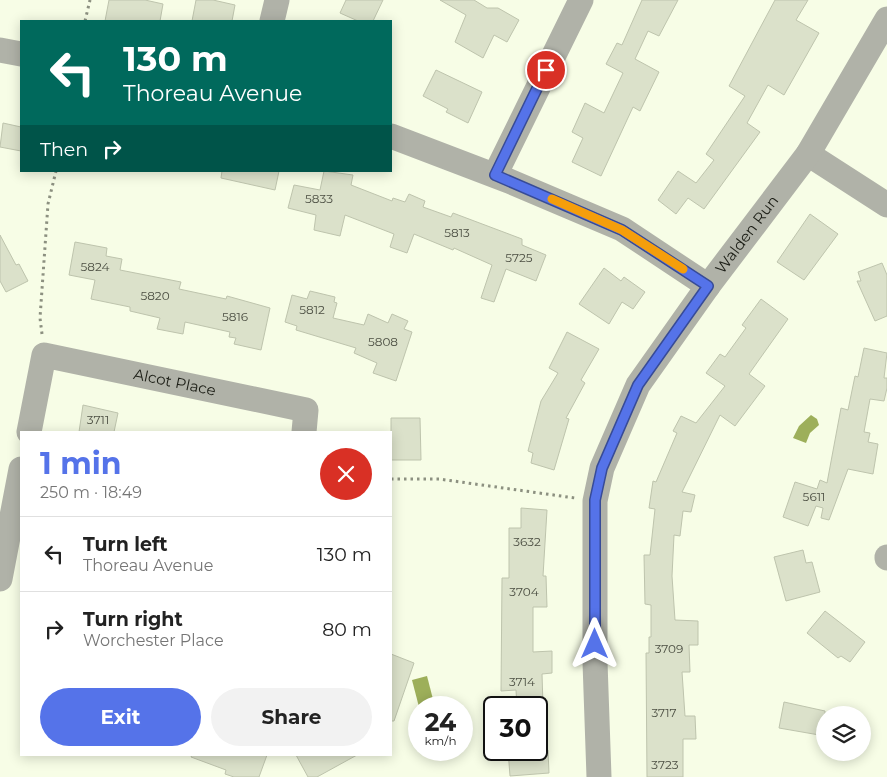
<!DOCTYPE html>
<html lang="en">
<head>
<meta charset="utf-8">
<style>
  :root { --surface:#fff; --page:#f2f2f2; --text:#222; --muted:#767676; --line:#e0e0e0; --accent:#5573e9 }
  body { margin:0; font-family:Montserrat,sans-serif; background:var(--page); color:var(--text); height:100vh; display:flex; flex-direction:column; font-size:19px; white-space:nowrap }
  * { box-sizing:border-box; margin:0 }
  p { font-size:16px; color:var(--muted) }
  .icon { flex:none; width:28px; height:28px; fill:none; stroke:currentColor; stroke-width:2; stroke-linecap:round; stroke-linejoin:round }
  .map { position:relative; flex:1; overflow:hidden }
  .drawer { position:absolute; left:20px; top:431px; width:372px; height:325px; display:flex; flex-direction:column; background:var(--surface); border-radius:0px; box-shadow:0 2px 12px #0003 }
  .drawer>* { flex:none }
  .top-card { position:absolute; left:20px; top:20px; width:372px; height:152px; border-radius:0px; box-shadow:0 2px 12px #0003; background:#00695c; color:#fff; overflow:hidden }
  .tools { position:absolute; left:816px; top:706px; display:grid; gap:10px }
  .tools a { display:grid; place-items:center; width:55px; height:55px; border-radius:50%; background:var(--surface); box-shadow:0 2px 12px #0003; font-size:25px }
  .speed { position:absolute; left:408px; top:696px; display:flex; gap:10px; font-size:25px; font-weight:700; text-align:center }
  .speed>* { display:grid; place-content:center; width:65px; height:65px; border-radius:50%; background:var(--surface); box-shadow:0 2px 12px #0003; line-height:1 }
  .speed small { font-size:12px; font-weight:400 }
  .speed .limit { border:2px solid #111; border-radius:8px; background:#fff; color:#111 }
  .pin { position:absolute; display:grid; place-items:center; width:42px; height:42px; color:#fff; margin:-21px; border:2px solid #fff; border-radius:50%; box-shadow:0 1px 5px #0007 }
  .me { position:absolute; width:55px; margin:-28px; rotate:0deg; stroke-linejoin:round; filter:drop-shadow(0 0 4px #0008) }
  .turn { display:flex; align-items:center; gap:18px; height:105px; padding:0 20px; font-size:22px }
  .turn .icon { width:65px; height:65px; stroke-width:2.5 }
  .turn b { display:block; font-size:35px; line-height:42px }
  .then { display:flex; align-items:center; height:48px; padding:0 20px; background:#0003; gap:10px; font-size:19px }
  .round { display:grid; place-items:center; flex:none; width:52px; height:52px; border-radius:26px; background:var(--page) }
  .overview { display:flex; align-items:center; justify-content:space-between; height:85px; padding:0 20px }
  h1 { font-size:30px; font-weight:700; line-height:38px; color:var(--accent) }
  .cta { display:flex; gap:10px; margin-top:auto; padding:10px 20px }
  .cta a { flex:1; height:58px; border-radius:30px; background:var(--accent); color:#fff; font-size:20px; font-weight:700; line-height:58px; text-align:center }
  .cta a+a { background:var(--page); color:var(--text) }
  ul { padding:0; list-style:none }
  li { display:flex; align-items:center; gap:15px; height:75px; padding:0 20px; border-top:1px solid var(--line) }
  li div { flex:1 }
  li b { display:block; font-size:19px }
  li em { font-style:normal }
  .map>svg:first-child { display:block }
</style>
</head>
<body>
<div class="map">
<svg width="887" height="777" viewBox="0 0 887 777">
  <rect width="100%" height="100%" fill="#f7fde6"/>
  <!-- water -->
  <g fill="#9daf5a">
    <path d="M811,415l6,4 2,6 -9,8 -4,10 -13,-5 6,-12z"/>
    <path d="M427,676l8,31h-16l-7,-27z"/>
  </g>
  <!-- building -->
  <g fill="#dbe1ca" stroke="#bec4ad">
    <path d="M109,0h36l18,4 -3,17h-55z"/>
    <path d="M196,0h17l22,5 -3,16h-40z"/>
    <path d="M346,0h37l-10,21h-15l-18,-8z"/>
    <path d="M440,0h34l13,8h11l21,12 -12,22 -13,-7 -11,23 -28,-16 11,-27z"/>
    <path d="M642,0h36l-19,36 -11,-5 -13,28 24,13 -19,39 -7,-4 -32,69 -29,-14 11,-24 -11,-6 13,-29 19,10 19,-40 -17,-9 11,-21 5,2z"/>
    <path d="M775,0h33l-12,20 23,13 -35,62 -16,-10 -21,38 13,9 -56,77 -16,-11 -12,16 -18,-14 20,-29 18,12 18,-23 -8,-6 39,-58 -16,-10z"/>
    <path d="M436,70l46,22 -14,31 -22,-11 2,-3 -25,-13z"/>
    <path d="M3,123l18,4v24l-21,-4z"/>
    <path d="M222,171h57l-4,19 -54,-12z"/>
    <path d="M324,171l29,4 -2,10 41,16 1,-3 12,4 4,-8 16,7 -2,6 28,10 2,-4 69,26v6l24,10 -10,26 -30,-12 -12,33 -13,-4 11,-33 -38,-17 -1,2 -39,-16 -7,19 -17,-6 4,-13 -49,-19 -5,21 -26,-6 2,-15 -28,-7 6,-23 26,5z"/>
    <path d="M810,214l28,20 -34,46 -27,-18z"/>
    <path d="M0,235l16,30 3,-1 9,17 -22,11 -6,-11z"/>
    <path d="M75,242l32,6 -1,8 16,3 -2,11 61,12 -2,7 47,10 1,-3 43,12 -9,42 -27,-6 2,-6 -7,-1 1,-5 -45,-10 -2,12 -26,-5 3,-11 -30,-7v-4l-39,-8 4,-19 -26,-5z"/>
    <path d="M882,263l5,12v41l-12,5 -18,-40h4l-3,-9z"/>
    <path d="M604,268l17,13 3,-4 21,15 -12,17 -11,-7 -13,22 -30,-20z"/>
    <path d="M310,291l25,6 -1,5 3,1 -4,15 31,7 4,-11 20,9 4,-9 16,7 -4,8 8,3 -16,49 -23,-8 4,-10 -23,-10 2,-5 -60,-18 1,-4 -12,-4 7,-27 15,4z"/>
    <path d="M761,299l27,20 -39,55 16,12 -30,40 -15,-11 -38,77 13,3 -4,17 -8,-1 -3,25 -6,-1 -2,41 3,44 23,1v24h-9l1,27h-8l3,44h10l1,23h-13v38h-36l-1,-124h3v-16h2v-32l-6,-1 -1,-49h6l5,-46 -6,-1 4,-27 3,1 21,-49 -4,-2 8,-15 15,7 29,-37 -19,-13 14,-19 5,3 21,-29 -4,-3z"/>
    <path d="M567,332l32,17 -18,31 4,3 -19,35 3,1 -15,51 -23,-7 2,-10 -5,-2 13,-50 17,-28 -9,-5z"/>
    <path d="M864,348l23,5 -3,25h3v10l-3,13 -14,-2 -6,33 6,1 -2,9 10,2 -5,30 -25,-5 -19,51 -8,-2 2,-10 -7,-2 -8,20 -25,-9 12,-35 22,7 3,-9 7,3 14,-75 7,2 7,-34 3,1z"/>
    <path d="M83,405l35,8 -4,19h-35z"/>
    <path d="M391,418h29l1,42h-30z"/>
    <path d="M521,508l26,2 -4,66h3l1,31h-14v45l19,-1v22l-10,1 1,32 -26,1 -1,-17 -15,1 1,-113h7v-50h12z"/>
    <path d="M803,550l3,13 6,-1 8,30 -34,9 -12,-44z"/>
    <path d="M825,611l40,31 -15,20 -9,-6 -3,2 -31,-25z"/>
    <path d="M391,654l23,9 -20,58h-3z"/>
    <path d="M784,702l41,9v25l-46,-8z"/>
    <path d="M508,750h40l1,23 -39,3z"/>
    <path d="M192,755h75l-8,22h-25l-9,-3 1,-4 -35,-13z"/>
    <path d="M296,755h61l-40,22h-9z"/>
  </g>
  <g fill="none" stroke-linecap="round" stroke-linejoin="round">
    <!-- path -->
    <g stroke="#8c9080" stroke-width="3" stroke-dasharray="2.5 4" stroke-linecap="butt">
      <path d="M85,21l5,-21"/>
      <path d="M42,334l-2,-16 8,-114 8,-33"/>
      <path d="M391,479h48l136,19"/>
    </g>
    <!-- minor -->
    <g stroke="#b0b2a8" stroke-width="25">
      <path d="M272,21l5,-21"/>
      <path d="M0,50l21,4"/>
      <path d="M391,136l118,45 113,48 86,57"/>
      <path d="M808,154l79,51"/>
      <path d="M495,175l86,-175"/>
      <path id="s1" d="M29,432l15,-77 262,55 -2,22"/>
      <path d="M887,558v-1"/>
      <path d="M0,579l21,-110"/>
      <path id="s2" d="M599,777l-4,-115v-161l7,-33 36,-83 70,-99 100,-132 79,-135"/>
    </g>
  </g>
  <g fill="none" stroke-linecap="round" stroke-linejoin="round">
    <!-- route casing -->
    <g stroke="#374b97" stroke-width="12">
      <path id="route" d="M546,70l-51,105 127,55 86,56 -70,99 -36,83 -7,32v144"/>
    </g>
    <!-- route -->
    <use href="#route" stroke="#5573e9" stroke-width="9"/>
    <!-- slow -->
    <path stroke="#f59e0b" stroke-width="9" d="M552,199l70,31 61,39"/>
  </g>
  <g text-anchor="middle" stroke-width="4.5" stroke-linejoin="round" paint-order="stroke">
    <!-- number labels -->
    <g font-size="12" fill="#4b4e42">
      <text x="319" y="203">5833</text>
      <text x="457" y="237">5813</text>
      <text x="519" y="262">5725</text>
      <text x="95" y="271">5824</text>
      <text x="155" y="300">5820</text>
      <text x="312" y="314">5812</text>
      <text x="235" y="321">5816</text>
      <text x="383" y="346">5808</text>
      <text x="98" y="424">3711</text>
      <text x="814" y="501">5611</text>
      <text x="527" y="546">3632</text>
      <text x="524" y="596">3704</text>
      <text x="669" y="653">3709</text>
      <text x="522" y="686">3714</text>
      <text x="664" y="717">3717</text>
      <text x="665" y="769">3723</text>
    </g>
    <!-- street labels -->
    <g font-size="15" fill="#1b1d15" stroke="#fff">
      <text dy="5" stroke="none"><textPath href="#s2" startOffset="586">Walden Run</textPath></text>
      <text dy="5" stroke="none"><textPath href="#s1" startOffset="212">Alcot Place</textPath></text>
    </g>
  </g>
</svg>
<div class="tools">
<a><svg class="icon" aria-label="layers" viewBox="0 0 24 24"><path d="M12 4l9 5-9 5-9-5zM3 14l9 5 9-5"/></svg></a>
</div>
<div class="speed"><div>24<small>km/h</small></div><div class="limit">30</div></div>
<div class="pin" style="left:546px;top:70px;background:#d93025"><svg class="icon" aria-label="arrive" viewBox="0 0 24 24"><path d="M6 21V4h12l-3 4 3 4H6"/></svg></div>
<svg class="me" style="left:595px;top:644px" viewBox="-20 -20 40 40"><path d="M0-17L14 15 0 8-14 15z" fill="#5573e9" stroke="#fff" stroke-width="4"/></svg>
<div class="top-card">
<div class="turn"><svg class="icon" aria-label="left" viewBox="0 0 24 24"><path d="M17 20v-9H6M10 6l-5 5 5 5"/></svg><div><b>130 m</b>Thoreau Avenue</div></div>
<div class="then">Then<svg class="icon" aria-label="right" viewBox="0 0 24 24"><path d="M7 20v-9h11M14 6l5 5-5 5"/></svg></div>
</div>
<section class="drawer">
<div class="overview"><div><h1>1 min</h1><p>250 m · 18:49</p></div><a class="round" style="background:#d93025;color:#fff"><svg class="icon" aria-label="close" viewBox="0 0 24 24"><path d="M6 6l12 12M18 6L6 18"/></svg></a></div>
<ul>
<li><svg class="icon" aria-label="left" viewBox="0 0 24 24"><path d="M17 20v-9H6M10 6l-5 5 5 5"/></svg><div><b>Turn left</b><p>Thoreau Avenue</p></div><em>130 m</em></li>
<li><svg class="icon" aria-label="right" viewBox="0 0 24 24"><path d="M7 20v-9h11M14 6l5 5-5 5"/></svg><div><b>Turn right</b><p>Worchester Place</p></div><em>80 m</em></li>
</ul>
<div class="cta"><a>Exit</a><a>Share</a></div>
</section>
</div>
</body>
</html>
